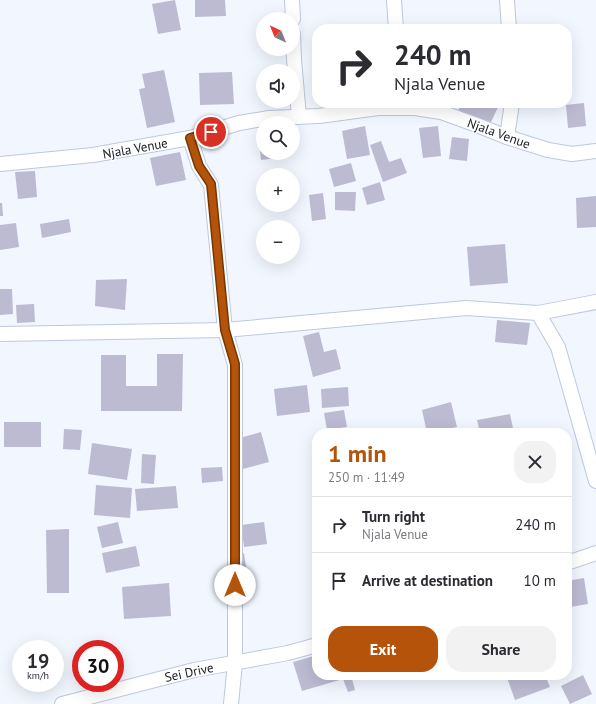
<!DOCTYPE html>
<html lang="en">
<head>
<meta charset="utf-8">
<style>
  :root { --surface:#fff; --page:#f2f2f3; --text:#2b2b33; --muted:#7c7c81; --line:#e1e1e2; --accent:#b45309 }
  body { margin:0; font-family:"PT Sans",sans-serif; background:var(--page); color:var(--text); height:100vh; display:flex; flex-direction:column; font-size:15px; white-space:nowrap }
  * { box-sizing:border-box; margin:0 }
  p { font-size:13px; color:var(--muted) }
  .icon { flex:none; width:22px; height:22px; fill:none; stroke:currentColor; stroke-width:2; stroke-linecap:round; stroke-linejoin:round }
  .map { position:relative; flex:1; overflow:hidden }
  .side { position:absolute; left:312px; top:428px; width:260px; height:252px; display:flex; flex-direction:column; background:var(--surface); border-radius:16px; box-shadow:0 4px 16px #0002 }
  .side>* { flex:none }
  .top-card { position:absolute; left:312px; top:24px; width:260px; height:84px; border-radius:16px; box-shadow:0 4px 16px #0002; background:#fff; color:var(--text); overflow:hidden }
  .needle { width:26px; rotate:317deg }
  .controls { position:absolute; left:256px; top:12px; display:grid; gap:8px }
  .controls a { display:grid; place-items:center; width:44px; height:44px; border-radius:50%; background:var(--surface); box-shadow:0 4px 16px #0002; font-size:20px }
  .speed { position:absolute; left:12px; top:640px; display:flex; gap:8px; font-size:20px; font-weight:700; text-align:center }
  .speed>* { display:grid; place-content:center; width:52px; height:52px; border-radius:50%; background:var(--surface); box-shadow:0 4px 16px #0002; line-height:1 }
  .speed small { font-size:10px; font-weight:400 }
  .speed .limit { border:6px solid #d22; background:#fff; color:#111 }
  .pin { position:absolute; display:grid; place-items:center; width:34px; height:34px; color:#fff; margin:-17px; border:2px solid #fff; border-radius:50%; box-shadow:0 1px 4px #0007 }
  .me { position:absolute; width:44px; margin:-22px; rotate:0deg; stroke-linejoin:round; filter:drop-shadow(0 0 3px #0008) }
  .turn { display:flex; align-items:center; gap:14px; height:84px; padding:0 16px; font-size:18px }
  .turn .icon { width:52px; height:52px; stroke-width:2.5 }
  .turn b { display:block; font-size:28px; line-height:34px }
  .round { display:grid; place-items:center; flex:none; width:42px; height:42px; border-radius:16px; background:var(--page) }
  .headline { display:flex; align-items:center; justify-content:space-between; height:68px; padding:0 16px }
  h1 { font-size:24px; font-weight:800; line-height:30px; color:var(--accent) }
  .primary-button { display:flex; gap:8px; margin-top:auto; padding:8px 16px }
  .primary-button a { flex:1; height:46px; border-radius:16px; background:var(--accent); color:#fff; font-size:16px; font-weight:800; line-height:46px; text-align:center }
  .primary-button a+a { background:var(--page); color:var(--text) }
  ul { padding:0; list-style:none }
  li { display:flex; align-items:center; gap:12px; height:56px; padding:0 16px; border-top:1px solid var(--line) }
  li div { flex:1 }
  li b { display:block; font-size:15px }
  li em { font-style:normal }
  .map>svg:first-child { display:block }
</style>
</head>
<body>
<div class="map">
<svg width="596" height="704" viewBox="0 0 596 704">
  <rect width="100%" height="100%" fill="#f1f6ff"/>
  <!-- building -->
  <g fill="#bdbbd2">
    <path d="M175,0l6,30 -23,4 -6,-30z"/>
    <path d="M195,0h30l1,16 -31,1z"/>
    <path d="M164,70l11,52 -28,6 -8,-39 6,-1 -3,-14z"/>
    <path d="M232,72l2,32 -34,1 -1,-32z"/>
    <path d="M462,103h38l-10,21 -32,-13z"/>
    <path d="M584,103l2,23 -18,2 -2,-23z"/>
    <path d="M365,126l5,29 -23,4 -5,-28z"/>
    <path d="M438,126l3,30 -18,2 -4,-30z"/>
    <path d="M258,135h5v18h24v4l-26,3z"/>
    <path d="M452,137l17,2 -2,22 -18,-2z"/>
    <path d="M381,141l8,21 12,-4 6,15 -24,9 -13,-37z"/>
    <path d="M180,152l6,28 -30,6 -6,-28z"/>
    <path d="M351,163l5,18 -22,6 -5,-18z"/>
    <path d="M35,171l2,26 -19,2 -3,-27z"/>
    <path d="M380,182l5,18 -18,5 -5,-17z"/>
    <path d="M335,192h21l-1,19 -20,-1z"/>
    <path d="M323,193l3,26 -14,2 -3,-26z"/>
    <path d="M596,196v31l-19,1 -1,-30z"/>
    <path d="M0,203h2l1,13h-3z"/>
    <path d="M69,219l2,13 -29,6 -2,-14z"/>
    <path d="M16,223l3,24 -19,3v-25z"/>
    <path d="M505,244l3,39 -38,3 -3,-39z"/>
    <path d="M127,279l-2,31 -30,-4 1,-26z"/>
    <path d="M0,289h12l1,25 -13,1z"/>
    <path d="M34,304l1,18 -18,1 -1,-18z"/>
    <path d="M497,320l33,3 -3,22 -32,-3z"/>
    <path d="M319,332l5,20 12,-3 5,20 -28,8 -10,-41z"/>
    <path d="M157,354h26l-1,57h-81v-56h25v31h31z"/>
    <path d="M307,385l3,27 -33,4 -3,-27z"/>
    <path d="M348,387l1,19 -27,2 -1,-19z"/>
    <path d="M451,402l6,25 -24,6h-6l-5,-23z"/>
    <path d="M344,410l3,17 -20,3 -3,-17z"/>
    <path d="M510,414l3,14 -22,5h-11l-3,-13z"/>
    <rect x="4" y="422" width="37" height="25"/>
    <path d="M64,429l18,1 -2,20 -17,-1z"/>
    <path d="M261,432l8,30 -30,8 -7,-30z"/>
    <path d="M92,443l40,6 -5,31 -39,-6z"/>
    <path d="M142,454l14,1 -2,29 -13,-1z"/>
    <path d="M222,467l1,14 -21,2 -1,-15z"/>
    <path d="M96,485l36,3 -2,30 -36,-3z"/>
    <path d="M176,486l2,22 -41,3 -2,-22z"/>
    <path d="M118,522l5,21 -21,5 -5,-21z"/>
    <path d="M264,522l3,22 -23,3 -3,-22z"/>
    <path d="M69,529v64h-22l-1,-63z"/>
    <path d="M136,546l4,20 -34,7 -4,-20z"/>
    <path d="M244,553l2,14 -14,2 -1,-14z"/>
    <path d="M584,578l4,26 -18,3 -3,-19v-7z"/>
    <path d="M169,583l2,33 -47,3 -2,-32z"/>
    <path d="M317,655v20h34l4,15 -7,2 -5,-13 -41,12 -9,-29z"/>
    <path d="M506,675h39l5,12 -35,13z"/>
    <path d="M583,675l9,19 -22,10 -9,-18z"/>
  </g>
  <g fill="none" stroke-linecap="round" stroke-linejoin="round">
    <!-- minor casing -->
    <g stroke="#bec8dd" stroke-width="16">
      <g id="minor">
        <path d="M292,0l1,19"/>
        <path d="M394,0l2,29"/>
        <path d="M507,0l2,29"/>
        <path d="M293,34l1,25 5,58"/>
        <path d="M507,137l5,-34"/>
        <path d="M190,138l9,28 12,19 14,145 10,35v298l-4,41"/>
        <path d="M0,164l93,-9 97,-17 49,-15 30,-5 50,-2 59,-8h37l26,4 33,12 33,13 41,13 24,4 24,-3"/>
        <path d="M538,313l58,-11"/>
        <path d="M0,334l225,-4 241,-22 72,5 20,34 38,134"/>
        <path d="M567,563l29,-10"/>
        <path d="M62,704l132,-34 94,-17 29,-8"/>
      </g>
    </g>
    <!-- minor -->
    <use href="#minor" stroke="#fff" stroke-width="14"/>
  </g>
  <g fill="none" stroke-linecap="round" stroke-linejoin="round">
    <!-- route casing -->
    <g stroke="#753606" stroke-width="10">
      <path id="route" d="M211,132l-21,6 9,28 12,18 14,146 10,34v221"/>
    </g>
    <!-- route -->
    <use href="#route" stroke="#b45309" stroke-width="7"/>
  </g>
  <g text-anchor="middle" stroke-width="3" stroke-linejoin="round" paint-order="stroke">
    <!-- street labels -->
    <g font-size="13" fill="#161921" stroke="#fff">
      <text transform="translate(499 133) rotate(20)" y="5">Njala Venue</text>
      <text transform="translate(135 148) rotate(-10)" y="5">Njala Venue</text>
      <text transform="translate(189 672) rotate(-12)" y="5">Sei Drive</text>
    </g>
  </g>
</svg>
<div class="controls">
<a><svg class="needle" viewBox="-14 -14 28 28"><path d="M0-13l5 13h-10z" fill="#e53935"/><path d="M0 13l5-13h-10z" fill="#7c7c81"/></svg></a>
<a><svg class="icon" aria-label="sound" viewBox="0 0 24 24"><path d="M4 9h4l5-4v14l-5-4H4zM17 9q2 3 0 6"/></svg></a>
<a><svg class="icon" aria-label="search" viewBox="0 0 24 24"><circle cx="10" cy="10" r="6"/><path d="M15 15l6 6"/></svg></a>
<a>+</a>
<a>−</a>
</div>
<div class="speed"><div>19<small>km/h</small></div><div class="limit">30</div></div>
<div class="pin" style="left:211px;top:132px;background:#d93025"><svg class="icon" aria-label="arrive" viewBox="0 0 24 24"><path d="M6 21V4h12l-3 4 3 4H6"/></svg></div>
<svg class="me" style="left:235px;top:585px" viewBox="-20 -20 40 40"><circle r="19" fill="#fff"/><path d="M0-13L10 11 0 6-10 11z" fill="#b45309"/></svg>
<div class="top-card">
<div class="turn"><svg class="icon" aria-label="right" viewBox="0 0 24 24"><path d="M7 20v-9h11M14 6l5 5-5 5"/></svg><div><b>240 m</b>Njala Venue</div></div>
</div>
<section class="side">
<div class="headline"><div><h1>1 min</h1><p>250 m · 11:49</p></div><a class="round"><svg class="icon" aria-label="close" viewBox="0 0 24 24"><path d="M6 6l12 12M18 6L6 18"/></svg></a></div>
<ul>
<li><svg class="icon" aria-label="right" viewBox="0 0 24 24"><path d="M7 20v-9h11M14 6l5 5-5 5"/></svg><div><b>Turn right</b><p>Njala Venue</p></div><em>240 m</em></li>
<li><svg class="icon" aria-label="arrive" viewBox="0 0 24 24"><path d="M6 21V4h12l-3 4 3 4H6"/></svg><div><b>Arrive at destination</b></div><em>10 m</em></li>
</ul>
<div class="primary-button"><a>Exit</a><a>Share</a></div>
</section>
</div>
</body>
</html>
